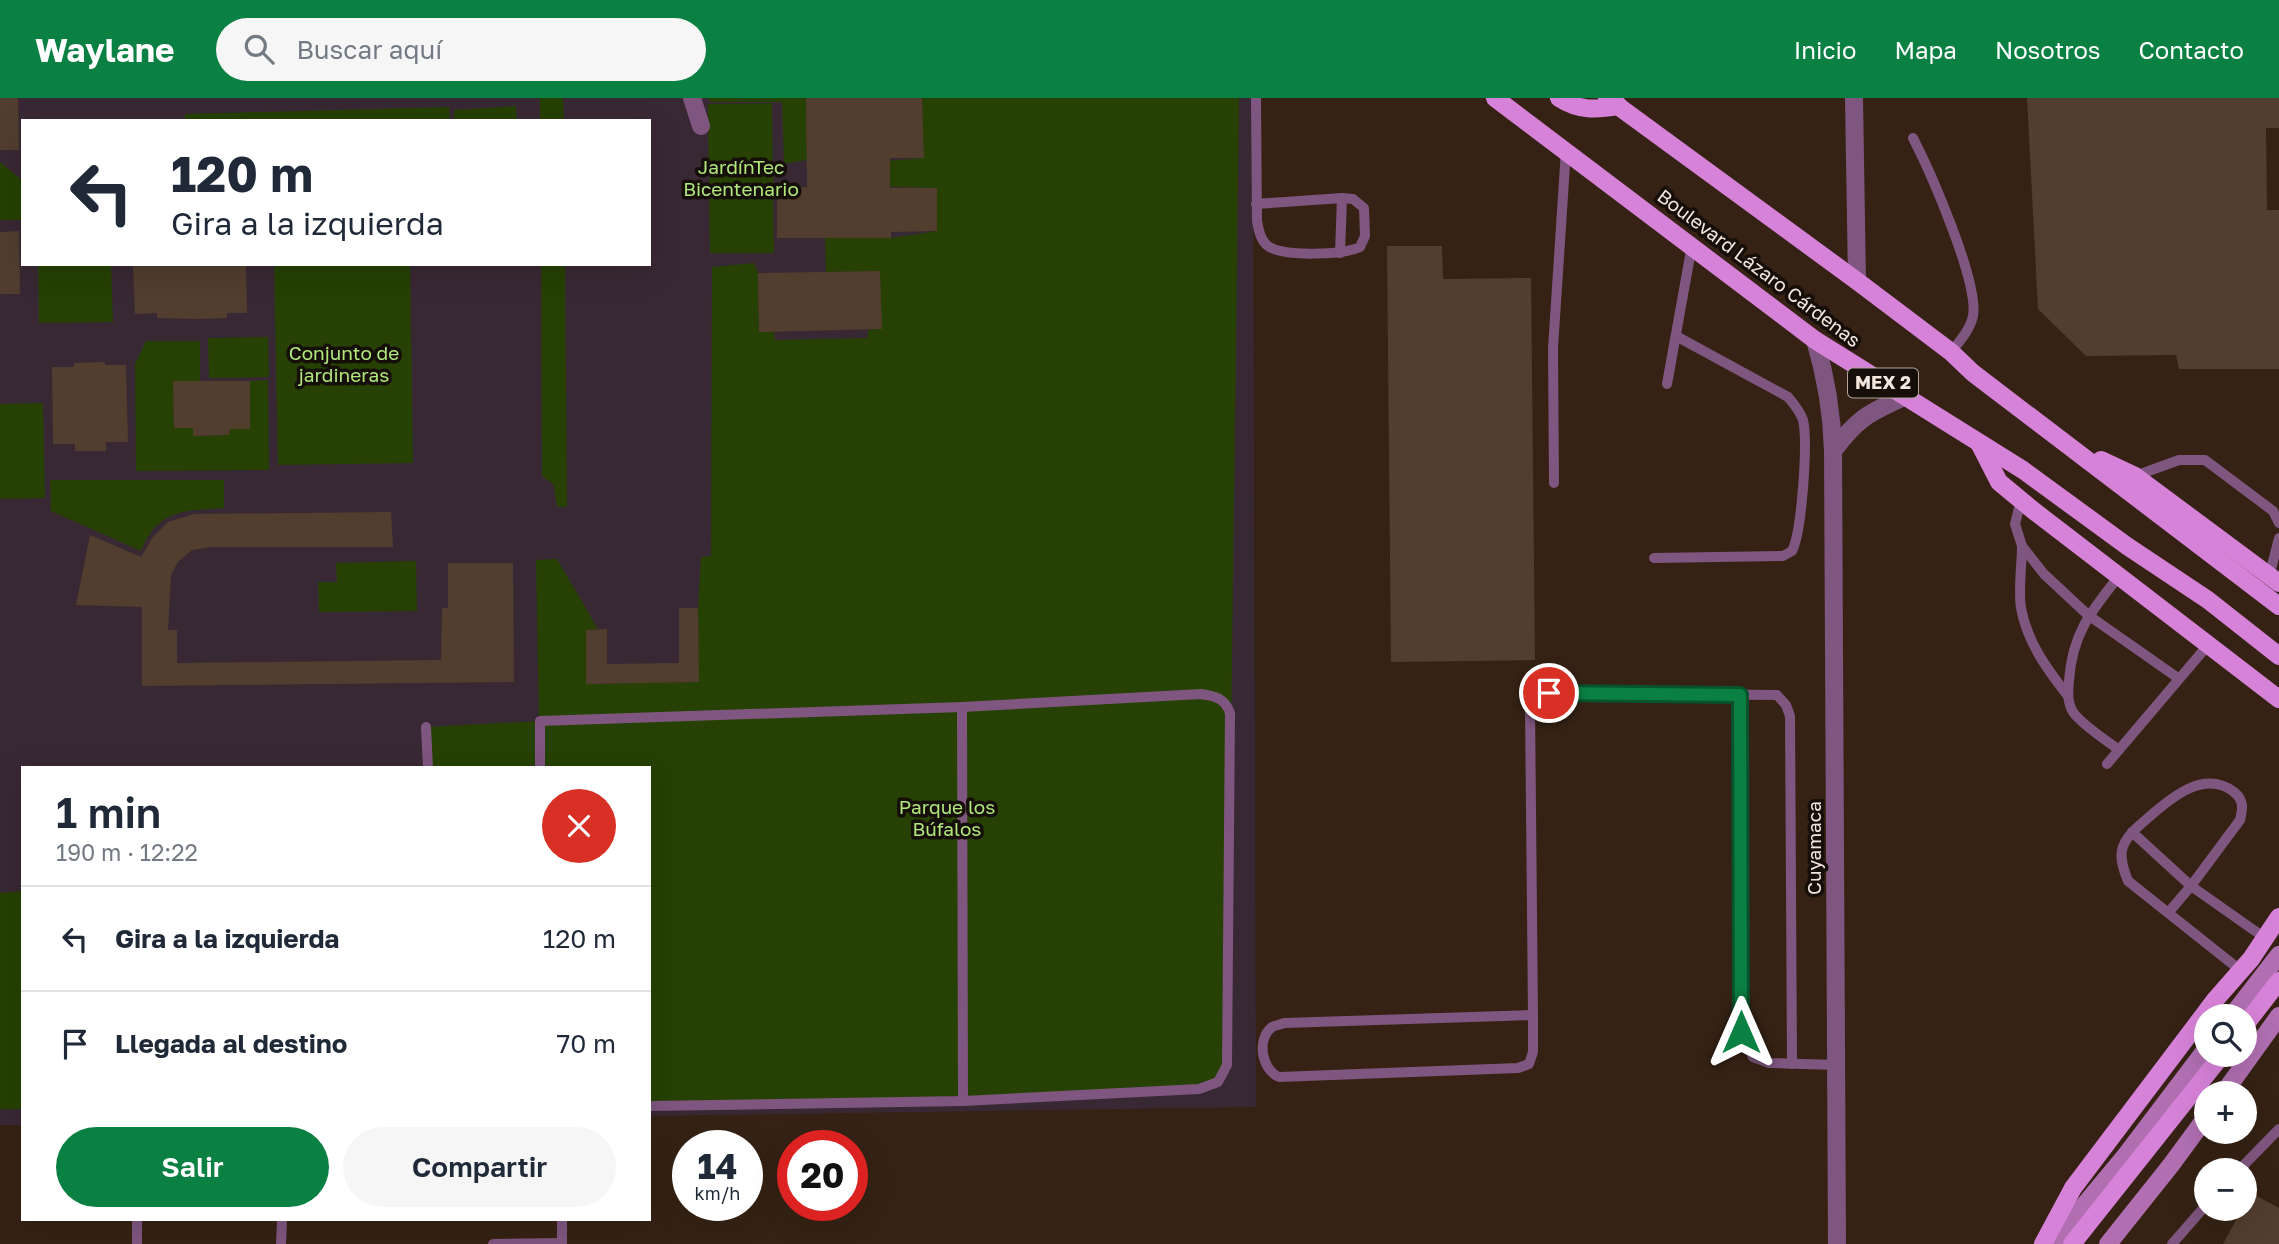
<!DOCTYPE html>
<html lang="es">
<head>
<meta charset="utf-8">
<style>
  :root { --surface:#fff; --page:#f6f6f7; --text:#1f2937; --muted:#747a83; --line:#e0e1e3; --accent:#0b8043 }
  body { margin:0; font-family:"Golos Text",sans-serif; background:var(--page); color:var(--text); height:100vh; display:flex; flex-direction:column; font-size:26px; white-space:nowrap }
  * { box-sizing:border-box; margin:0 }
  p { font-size:23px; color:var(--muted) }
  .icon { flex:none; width:38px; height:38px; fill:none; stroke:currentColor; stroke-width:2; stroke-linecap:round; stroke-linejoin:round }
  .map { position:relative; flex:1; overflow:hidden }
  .sheet { position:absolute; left:21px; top:668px; width:630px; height:455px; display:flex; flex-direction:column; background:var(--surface); border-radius:0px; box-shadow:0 7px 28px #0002 }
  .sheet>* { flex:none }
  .hud { position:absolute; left:21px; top:21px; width:630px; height:147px; border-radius:0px; box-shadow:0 7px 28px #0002; background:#fff; color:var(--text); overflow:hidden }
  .tools { position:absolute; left:2194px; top:906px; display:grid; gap:14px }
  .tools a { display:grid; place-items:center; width:63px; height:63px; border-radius:50%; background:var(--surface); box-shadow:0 7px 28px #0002; font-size:35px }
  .speed { position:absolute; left:672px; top:1032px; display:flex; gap:14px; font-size:35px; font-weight:700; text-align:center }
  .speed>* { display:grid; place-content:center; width:91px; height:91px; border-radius:50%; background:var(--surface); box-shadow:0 7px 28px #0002; line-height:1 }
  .speed small { font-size:18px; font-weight:400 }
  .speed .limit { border:10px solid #d22; background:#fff; color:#111 }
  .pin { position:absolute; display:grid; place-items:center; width:60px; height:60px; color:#fff; margin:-30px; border:4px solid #fff; border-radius:50%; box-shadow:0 2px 7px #0007 }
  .me { position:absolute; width:77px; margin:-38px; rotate:0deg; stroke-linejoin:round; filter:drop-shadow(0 0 5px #0008) }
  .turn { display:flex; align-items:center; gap:24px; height:147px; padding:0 35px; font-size:32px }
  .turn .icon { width:91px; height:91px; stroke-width:2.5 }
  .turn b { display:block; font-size:49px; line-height:60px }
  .round { display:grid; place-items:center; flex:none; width:74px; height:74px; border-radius:37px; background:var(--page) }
  .headline { display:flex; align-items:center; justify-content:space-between; height:119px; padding:0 35px }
  h1 { font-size:42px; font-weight:600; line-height:52px }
  .button { display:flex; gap:14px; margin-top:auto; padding:14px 35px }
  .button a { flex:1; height:80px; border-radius:42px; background:var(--accent); color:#fff; font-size:28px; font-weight:600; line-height:80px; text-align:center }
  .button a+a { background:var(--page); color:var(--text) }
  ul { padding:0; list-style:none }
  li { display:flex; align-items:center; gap:21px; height:105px; padding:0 35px; border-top:2px solid var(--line) }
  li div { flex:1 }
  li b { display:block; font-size:26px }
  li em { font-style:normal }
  header { display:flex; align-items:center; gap:42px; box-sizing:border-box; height:98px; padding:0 35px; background:var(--accent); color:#fff }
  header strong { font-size:33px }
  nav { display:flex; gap:38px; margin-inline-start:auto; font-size:24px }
  .search { width:490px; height:63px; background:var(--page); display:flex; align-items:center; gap:18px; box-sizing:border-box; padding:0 24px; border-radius:38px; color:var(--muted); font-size:26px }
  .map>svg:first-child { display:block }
</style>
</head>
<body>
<header>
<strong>Waylane</strong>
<div class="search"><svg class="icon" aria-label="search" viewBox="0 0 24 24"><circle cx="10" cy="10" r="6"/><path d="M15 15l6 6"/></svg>Buscar aquí</div>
<nav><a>Inicio</a><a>Mapa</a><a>Nosotros</a><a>Contacto</a></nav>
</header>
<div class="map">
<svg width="2279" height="1146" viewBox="0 0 2279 1146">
  <rect width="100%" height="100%" fill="#352214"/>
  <!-- education -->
  <path fill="#382833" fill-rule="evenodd" d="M0,0h1253l3,1009 -607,9v-348h-626v357h-23zM23,23h626v143h-626z"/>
  <!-- green -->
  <g fill="#264103">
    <path d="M540,0h23l1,23h-24z"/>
    <path d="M708,0h98l1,62 -23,4 -2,-62h-71z"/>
    <path d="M922,0h317l-12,967 -4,8 -24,16 -550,17v-338h-221l-2,-41 113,-6 -3,-161 21,-1 41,70 -12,1 1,54 112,-2 -1,-74 3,-51 10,-1 1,-289 42,-4 4,10 1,59h15l1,8 93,-2v-8l13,-1 -1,-58 -54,1 -1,-34h66l46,-7 -1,-43 -72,-2 -1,-23 60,-5z"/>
    <path d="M772,5l2,150h-64l-2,-149z"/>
    <path d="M516,8l1,15h-63v-11z"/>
    <path d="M449,9l1,14h-265v-7z"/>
    <path d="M0,64l23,19v39h-23z"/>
    <path d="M38,166h73l2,58 -74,1z"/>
    <path d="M274,166h136l3,199 -135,2z"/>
    <path d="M541,166h24l2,243h-10l-3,-22 -12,-9z"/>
    <path d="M268,239l1,40 -60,1 -1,-40z"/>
    <path d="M146,243h54v40h-27l1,47h19v8l36,-1 1,-6h20v-48l18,-1 1,90 -133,1 -1,-107z"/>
    <path d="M43,305l2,95 -45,1v-95z"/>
    <path d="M50,382h174v28c-41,3 -66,1 -83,43l-90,-40z"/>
    <path d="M416,463l1,50 -98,1 -1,-30h19l-1,-19z"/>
    <path d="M23,793v218h-23v-216z"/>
  </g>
  <!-- building -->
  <g fill="#523e2f">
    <path d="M0,0h18l1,52h-19z"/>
    <path d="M806,0h116l2,60h-34v30h47v43l-46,1v6h-114v-50l30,-1z"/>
    <path d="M2027,0h252v30h-13l1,82h12v159h-100l-3,-14 -90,1 -48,-47z"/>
    <path d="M19,133l1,63h-20v-62z"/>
    <path d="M1387,148h55l1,33 88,-1 4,382 -144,2z"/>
    <path d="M133,166h113l1,49h-20v5l-30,1 -40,-1v-5l-22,1z"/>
    <path d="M880,173l2,58 -123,3 -1,-59z"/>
    <path d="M105,264v3h21l2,77h-22v9h-31v-7h-22l-1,-77h22v-4z"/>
    <path d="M173,283h77v48h-20l-1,6 -36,1v-8h-19z"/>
    <path d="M391,414l2,35h-181l-20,3 -14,12 -7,13 -3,55h9v33l264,-3 1,-52h6v-45h65l1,119 -372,4v-79l-66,-2 14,-70 51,22 12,-20 15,-15 26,-8z"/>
    <path d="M679,510h19l1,74 -113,2v-54l21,-1v35l72,-1z"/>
    <path d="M2251,1095l28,15v36h-56l19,-35h3v-6z"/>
  </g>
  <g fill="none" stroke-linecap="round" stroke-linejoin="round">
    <!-- lane -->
    <g stroke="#7f567f" stroke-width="10">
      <path d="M1256,0l1,123c2,9 3,19 11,25 15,11 75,9 92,1l5,-11 -1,-28 -11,-9 -11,-1"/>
      <path d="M1913,40c17,33 66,144 60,178 -3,14 -14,26 -22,36"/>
      <path d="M1256,106l86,-6 -2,55"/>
      <path d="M1667,286l25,-139"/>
      <path d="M2135,378l44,-16h26l68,51 6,12"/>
      <path d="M1554,385l-1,-135 13,-198"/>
      <path d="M2021,402l-6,24 7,22 22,28 44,41 90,63"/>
      <path d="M2022,448c0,20 -4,43 -1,62 6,34 26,61 47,88"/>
      <path d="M1654,460l129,-2 9,-5c10,-19 16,-110 11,-131 -3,-9 -9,-16 -15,-23l-112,-61"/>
      <path d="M2269,479l10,-39"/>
      <path d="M1740,597l1,337 12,25 16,6 68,2"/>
      <path d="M962,609l1,394"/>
      <path d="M426,629l2,41"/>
      <path d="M2119,652c-13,-10 -37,-25 -46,-38 -6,-10 -5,-21 -4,-31 3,-47 22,-70 50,-105"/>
      <path d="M2107,666l101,-119"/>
      <path d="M540,670v-47l422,-14 239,-13c14,2 24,4 29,19l-3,352 -9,17 -19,7 -236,12 -314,5"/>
      <path d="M2132,734l59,54 74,52"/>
      <path d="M2168,815l23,-27 49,-66c3,-12 4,-20 -6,-28 -30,-23 -63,6 -85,25 -10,9 -24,19 -27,33 -2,10 2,21 6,31l112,89"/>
      <path d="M1533,917l-3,-308 8,-11 11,-3 228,2 9,10 4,11 2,348"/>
      <path d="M1533,917v37l-4,12 -11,4 -239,9c-17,-7 -23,-37 -7,-50 4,-2 8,-2 12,-4z"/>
      <path d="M2238,1073l41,-42"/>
      <path d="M137,1122v24"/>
      <path d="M562,1122v24"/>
      <path d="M281,1146l1,-24"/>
      <path d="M493,1146l69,-1"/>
      <path d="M2172,1146l35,-40"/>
    </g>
    <!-- street -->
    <g stroke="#7f567f" stroke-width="18">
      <path d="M692,0l9,28"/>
      <path d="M1854,0l3,183"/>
      <path d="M1815,242c11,37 17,72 18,111l4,793"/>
      <path d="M1833,353c24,-32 35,-38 71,-54"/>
    </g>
    <!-- secondary -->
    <g stroke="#b16fb2" stroke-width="18">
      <path d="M2231,919l48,-62"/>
      <path d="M2223,996l56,-78"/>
      <path d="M2052,1146l74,-89 81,-107"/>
      <path d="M2108,1146l63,-79 36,-49"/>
    </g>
    <!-- primary -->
    <g stroke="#d782d9" stroke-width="18">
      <path d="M1495,0l320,242 208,130 104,76 81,54 71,56"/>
      <path d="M1559,0c20,13 37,12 60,8"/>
      <path d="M1607,0l250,183 94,71 22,21 306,233"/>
      <path d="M1979,345l20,39 35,29 245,188"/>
      <path d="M2101,362l34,16 144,107"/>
      <path d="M2245,927l34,-44"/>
      <path d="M2043,1146l30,-56 142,-188 36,-41 28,-42"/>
      <path d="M2072,1146l150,-189"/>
    </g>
  </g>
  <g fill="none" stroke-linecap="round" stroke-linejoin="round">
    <!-- route casing -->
    <g stroke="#07532c" stroke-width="18">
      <path id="route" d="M1549,595l191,2 1,337"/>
    </g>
    <!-- route -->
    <use href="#route" stroke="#0b8043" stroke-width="12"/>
  </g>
  <g text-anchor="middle" stroke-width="7" stroke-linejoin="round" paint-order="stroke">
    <!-- shield labels -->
    <rect fill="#160e08" stroke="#b1a59d" stroke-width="2" x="1848" y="270.5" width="70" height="29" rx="5"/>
    <g font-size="18" font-weight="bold" fill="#f3e6dd">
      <text x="1883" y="291">MEX 2</text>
    </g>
    <!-- park labels -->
    <g font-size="19" fill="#b0e87c" stroke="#160e08">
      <text x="741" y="76">JardínTec<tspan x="741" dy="22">Bicentenario</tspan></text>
      <text x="344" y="262">Conjunto de<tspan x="344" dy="22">jardineras</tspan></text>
      <text x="947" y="716">Parque los<tspan x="947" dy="22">Búfalos</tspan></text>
    </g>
    <!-- street labels -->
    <g font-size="19" fill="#f3e6dd" stroke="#160e08">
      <text transform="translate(1759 170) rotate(37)" y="7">Boulevard Lázaro Cárdenas</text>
      <text transform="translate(1814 750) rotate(-90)" y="7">Cuyamaca</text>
    </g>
  </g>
</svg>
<div class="tools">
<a><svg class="icon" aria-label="search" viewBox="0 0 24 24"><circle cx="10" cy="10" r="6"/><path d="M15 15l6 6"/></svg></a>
<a>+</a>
<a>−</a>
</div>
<div class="speed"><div>14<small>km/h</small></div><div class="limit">20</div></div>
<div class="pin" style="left:1549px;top:595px;background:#d93025"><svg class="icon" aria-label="arrive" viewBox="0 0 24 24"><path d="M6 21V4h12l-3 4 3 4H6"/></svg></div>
<svg class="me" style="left:1741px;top:934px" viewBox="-20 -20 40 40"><path d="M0-17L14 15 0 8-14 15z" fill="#0b8043" stroke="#fff" stroke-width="4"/></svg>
<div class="hud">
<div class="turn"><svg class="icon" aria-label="left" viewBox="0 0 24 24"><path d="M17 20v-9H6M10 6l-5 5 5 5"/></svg><div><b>120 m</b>Gira a la izquierda</div></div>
</div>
<section class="sheet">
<div class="headline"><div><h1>1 min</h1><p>190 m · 12:22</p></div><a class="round" style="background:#d93025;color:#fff"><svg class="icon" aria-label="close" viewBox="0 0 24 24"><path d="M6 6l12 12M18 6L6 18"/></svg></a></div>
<ul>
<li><svg class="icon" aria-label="left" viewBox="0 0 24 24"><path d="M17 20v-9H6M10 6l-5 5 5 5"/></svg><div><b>Gira a la izquierda</b></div><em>120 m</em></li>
<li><svg class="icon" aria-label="arrive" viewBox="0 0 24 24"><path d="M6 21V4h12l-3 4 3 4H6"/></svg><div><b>Llegada al destino</b></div><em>70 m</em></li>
</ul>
<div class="button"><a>Salir</a><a>Compartir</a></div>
</section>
</div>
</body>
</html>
